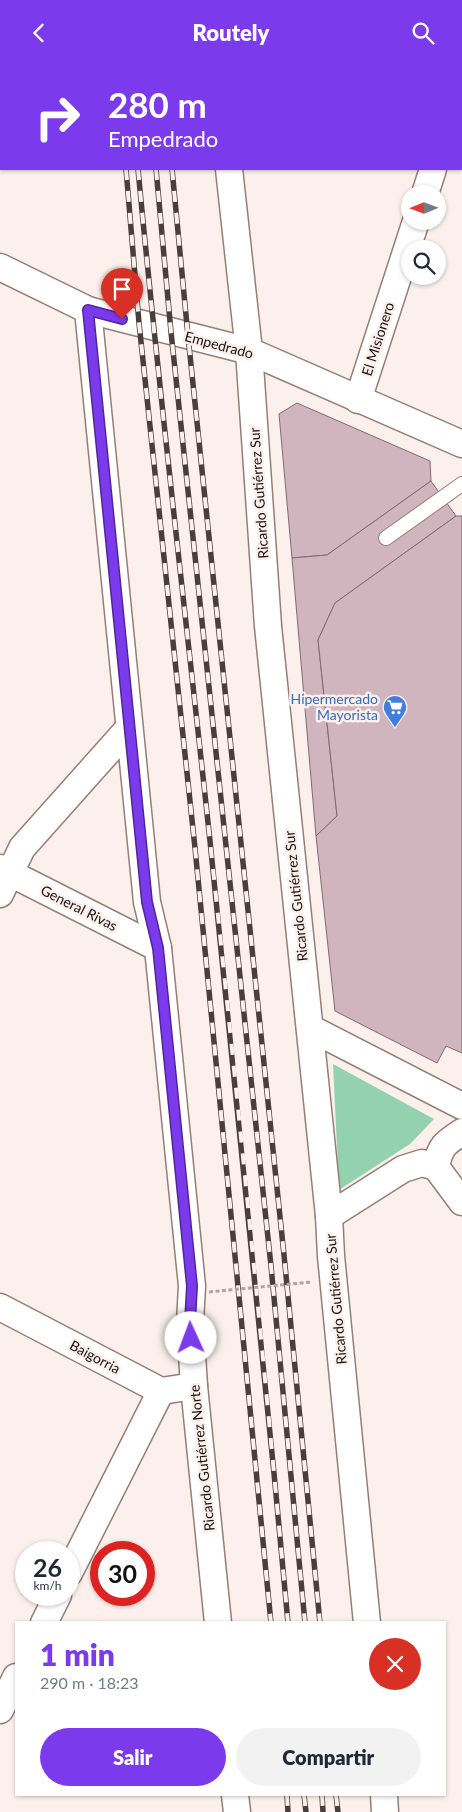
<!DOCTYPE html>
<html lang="es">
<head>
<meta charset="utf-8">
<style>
  :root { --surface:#fff; --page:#f2f2f3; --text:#1f2937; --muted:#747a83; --accent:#7c3aed }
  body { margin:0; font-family:Lato,sans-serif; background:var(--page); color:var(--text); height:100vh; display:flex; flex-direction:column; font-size:19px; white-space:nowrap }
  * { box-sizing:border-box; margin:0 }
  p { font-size:16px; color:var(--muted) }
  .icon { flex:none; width:28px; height:28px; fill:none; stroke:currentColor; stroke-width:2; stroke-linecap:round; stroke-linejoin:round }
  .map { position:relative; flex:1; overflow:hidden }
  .details { position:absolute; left:15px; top:1556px; width:431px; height:175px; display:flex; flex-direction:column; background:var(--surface); border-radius:0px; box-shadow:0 1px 4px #0004 }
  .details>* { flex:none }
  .banner { position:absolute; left:0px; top:0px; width:462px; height:105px; box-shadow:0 1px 4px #0004; background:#7c3aed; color:#fff; overflow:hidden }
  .needle { width:32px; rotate:269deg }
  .fabs { position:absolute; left:401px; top:120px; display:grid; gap:10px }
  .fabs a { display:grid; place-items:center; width:45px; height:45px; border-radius:50%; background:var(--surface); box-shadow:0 1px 4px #0004; font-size:25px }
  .speed { position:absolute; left:15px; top:1476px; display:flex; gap:10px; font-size:25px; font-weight:700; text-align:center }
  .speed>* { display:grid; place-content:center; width:65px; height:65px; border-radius:50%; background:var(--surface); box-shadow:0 1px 4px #0004; line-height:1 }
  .speed small { font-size:12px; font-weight:400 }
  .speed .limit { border:8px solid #d22; background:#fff; color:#111 }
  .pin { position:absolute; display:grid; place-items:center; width:42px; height:42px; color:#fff; margin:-51px -21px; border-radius:50% 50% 50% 0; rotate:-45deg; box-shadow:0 0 5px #0007 }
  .pin .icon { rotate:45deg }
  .me { position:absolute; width:55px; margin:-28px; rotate:358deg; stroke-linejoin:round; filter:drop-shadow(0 0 4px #0008) }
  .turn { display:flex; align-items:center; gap:18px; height:105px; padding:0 25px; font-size:22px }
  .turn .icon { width:65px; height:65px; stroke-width:2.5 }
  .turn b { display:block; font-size:35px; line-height:42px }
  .round { display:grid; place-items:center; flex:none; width:52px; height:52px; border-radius:26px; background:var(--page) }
  .head { display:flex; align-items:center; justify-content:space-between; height:85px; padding:0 25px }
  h1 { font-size:30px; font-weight:800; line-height:38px; color:var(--accent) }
  .cta { display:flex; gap:10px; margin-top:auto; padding:10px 25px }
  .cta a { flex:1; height:58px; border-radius:30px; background:var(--accent); color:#fff; font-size:20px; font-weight:800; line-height:58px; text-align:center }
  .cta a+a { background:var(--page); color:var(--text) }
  header { display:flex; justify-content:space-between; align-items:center; height:65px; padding:0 25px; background:var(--accent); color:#fff; font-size:22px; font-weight:800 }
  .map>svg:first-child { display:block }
</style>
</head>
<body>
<header><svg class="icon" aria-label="back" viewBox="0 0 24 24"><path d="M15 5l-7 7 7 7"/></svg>Routely<svg class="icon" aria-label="search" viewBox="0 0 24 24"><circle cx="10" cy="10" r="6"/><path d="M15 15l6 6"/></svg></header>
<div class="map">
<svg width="462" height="1747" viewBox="0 0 462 1747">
  <rect width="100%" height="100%" fill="#fbf0ec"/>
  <!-- green -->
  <path fill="#94d1ae" d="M333,999l101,55 -24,25 -71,46z"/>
  <!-- building -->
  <g fill="#d0b4be" stroke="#836a72">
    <path d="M297,338l133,58 1,20 -104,74 -35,3 -13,-144z"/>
    <path d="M431,416l25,35 -121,87 -17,37 19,176 -21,20 -24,-278 35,-3z"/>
    <path d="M456,451h6v537l-16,-7 -9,17 -102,-52 -19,-175 21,-20 -19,-176 17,-37z"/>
  </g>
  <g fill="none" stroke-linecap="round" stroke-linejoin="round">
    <!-- lane casing -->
    <g stroke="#977e75" stroke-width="16">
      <path id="lane" d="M386,473l76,-54"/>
    </g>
    <!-- street casing -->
    <g stroke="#977e75" stroke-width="29">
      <g id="street">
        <path d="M218,0v1"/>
        <path d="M461,19l1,-2"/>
        <path d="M229,104l20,182 19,275 61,590 2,40 36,367"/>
        <path d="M425,129l8,-25"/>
        <path d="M0,202l88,43 161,41 213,93"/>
        <path d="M88,245l59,592 11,46 34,338 -2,36 4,64 24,237"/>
        <path d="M358,335l58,-179"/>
        <path d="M0,803l158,80"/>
        <path d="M0,829l22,-46 107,-120"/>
        <path d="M310,963l152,78"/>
        <path d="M436,1102c4,-21 9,-24 26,-35"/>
        <path d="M436,1102l26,35"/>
        <path d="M329,1151l74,-47 19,-6 14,4"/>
        <path d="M0,1242l161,84 33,-5"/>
        <path d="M69,1508l92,-182"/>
        <path d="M44,1558l14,-28"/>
        <path d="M0,1645l16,-33"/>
        <path d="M235,1730l2,17"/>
        <path d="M384,1730l1,17"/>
      </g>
    </g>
    <!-- lane -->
    <use href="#lane" stroke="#fff" stroke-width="14"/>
    <!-- street -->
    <use href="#street" stroke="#fff" stroke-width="26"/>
    <!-- rail casing -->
    <g stroke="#483e3a" stroke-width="5.5">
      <g id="rail">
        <path d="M116,0v1"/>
        <path d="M129,0v1"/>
        <path d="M147,0v1"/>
        <path d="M163,0v1"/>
        <path d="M126,104l13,154 56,525 76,775"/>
        <path d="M138,104c21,224 48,448 72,672 28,260 54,521 78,782"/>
        <path d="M156,104l15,163 100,934 34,357"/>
        <path d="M172,104l16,167 96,919 36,368"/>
        <path d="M287,1730l1,17"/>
        <path d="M304,1730l2,17"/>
        <path d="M322,1730l1,17"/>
        <path d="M336,1730l2,17"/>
      </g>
    </g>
    <!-- rail -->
    <use href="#rail" stroke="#fbf0ec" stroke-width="4" stroke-dasharray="11" stroke-linecap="butt"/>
    <!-- path-bridge -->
    <path stroke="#afa4a0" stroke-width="3" stroke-dasharray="4 2.5" stroke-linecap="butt" d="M209,1227l103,-10"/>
  </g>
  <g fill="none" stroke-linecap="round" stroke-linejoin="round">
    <!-- route casing -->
    <g stroke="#51269a" stroke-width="12">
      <path id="route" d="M122,254l-34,-9 59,592 11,46 34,338 -2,36 1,16"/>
    </g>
    <!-- route -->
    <use href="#route" stroke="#7c3aed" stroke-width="9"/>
  </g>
  <!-- icons -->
  <defs>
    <g id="supermarket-pin" transform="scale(1.25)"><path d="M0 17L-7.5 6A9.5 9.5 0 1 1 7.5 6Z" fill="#3f7fe0" stroke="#fbf0ec"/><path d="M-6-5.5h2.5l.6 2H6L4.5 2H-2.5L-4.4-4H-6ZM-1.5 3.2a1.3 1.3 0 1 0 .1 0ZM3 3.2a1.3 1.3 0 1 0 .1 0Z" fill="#fff"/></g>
  </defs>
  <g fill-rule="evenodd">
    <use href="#supermarket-pin" x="395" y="642"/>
  </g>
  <g text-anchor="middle" stroke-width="5" stroke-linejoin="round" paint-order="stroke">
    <!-- street labels -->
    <g font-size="14" fill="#19100c" stroke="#fbf0ec">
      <text transform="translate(378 274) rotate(-72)" y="5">El Misionero</text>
      <text transform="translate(219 280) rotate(15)" y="5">Empedrado</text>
      <text transform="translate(259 428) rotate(-94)" y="5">Ricardo Gutiérrez Sur</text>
      <text transform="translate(296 831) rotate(-96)" y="5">Ricardo Gutiérrez Sur</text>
      <text transform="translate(79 843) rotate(27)" y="5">General Rivas</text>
      <text transform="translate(336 1234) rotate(-95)" y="5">Ricardo Gutiérrez Sur</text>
      <text transform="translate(95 1292) rotate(28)" y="5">Baigorria</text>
      <text transform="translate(202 1393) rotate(-96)" y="5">Ricardo Gutiérrez Norte</text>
    </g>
    <!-- shop labels -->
    <g font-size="14" fill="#366cbe" stroke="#fbf0ec" text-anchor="end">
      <text x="378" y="639">Hipermercado<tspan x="378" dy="16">Mayorista</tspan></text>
    </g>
  </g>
</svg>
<div class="fabs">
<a><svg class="needle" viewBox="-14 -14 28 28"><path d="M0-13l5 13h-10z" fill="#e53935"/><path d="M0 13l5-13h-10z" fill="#747a83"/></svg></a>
<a><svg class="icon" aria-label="search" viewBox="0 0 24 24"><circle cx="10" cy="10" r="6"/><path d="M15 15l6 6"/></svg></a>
</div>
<div class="speed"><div>26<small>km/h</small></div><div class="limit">30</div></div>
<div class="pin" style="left:122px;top:254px;background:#d93025"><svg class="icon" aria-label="arrive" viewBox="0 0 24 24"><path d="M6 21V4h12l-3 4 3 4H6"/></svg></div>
<svg class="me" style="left:191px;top:1273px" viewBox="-20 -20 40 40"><circle r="19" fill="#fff"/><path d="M0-13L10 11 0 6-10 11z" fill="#7c3aed"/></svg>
<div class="banner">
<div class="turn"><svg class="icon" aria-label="right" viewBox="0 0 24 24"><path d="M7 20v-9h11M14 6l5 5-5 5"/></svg><div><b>280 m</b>Empedrado</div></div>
</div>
<section class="details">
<div class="head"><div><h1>1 min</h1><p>290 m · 18:23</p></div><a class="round" style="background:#d93025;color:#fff"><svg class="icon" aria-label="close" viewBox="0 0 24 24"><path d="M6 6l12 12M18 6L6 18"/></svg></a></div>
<div class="cta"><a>Salir</a><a>Compartir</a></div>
</section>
</div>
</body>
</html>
